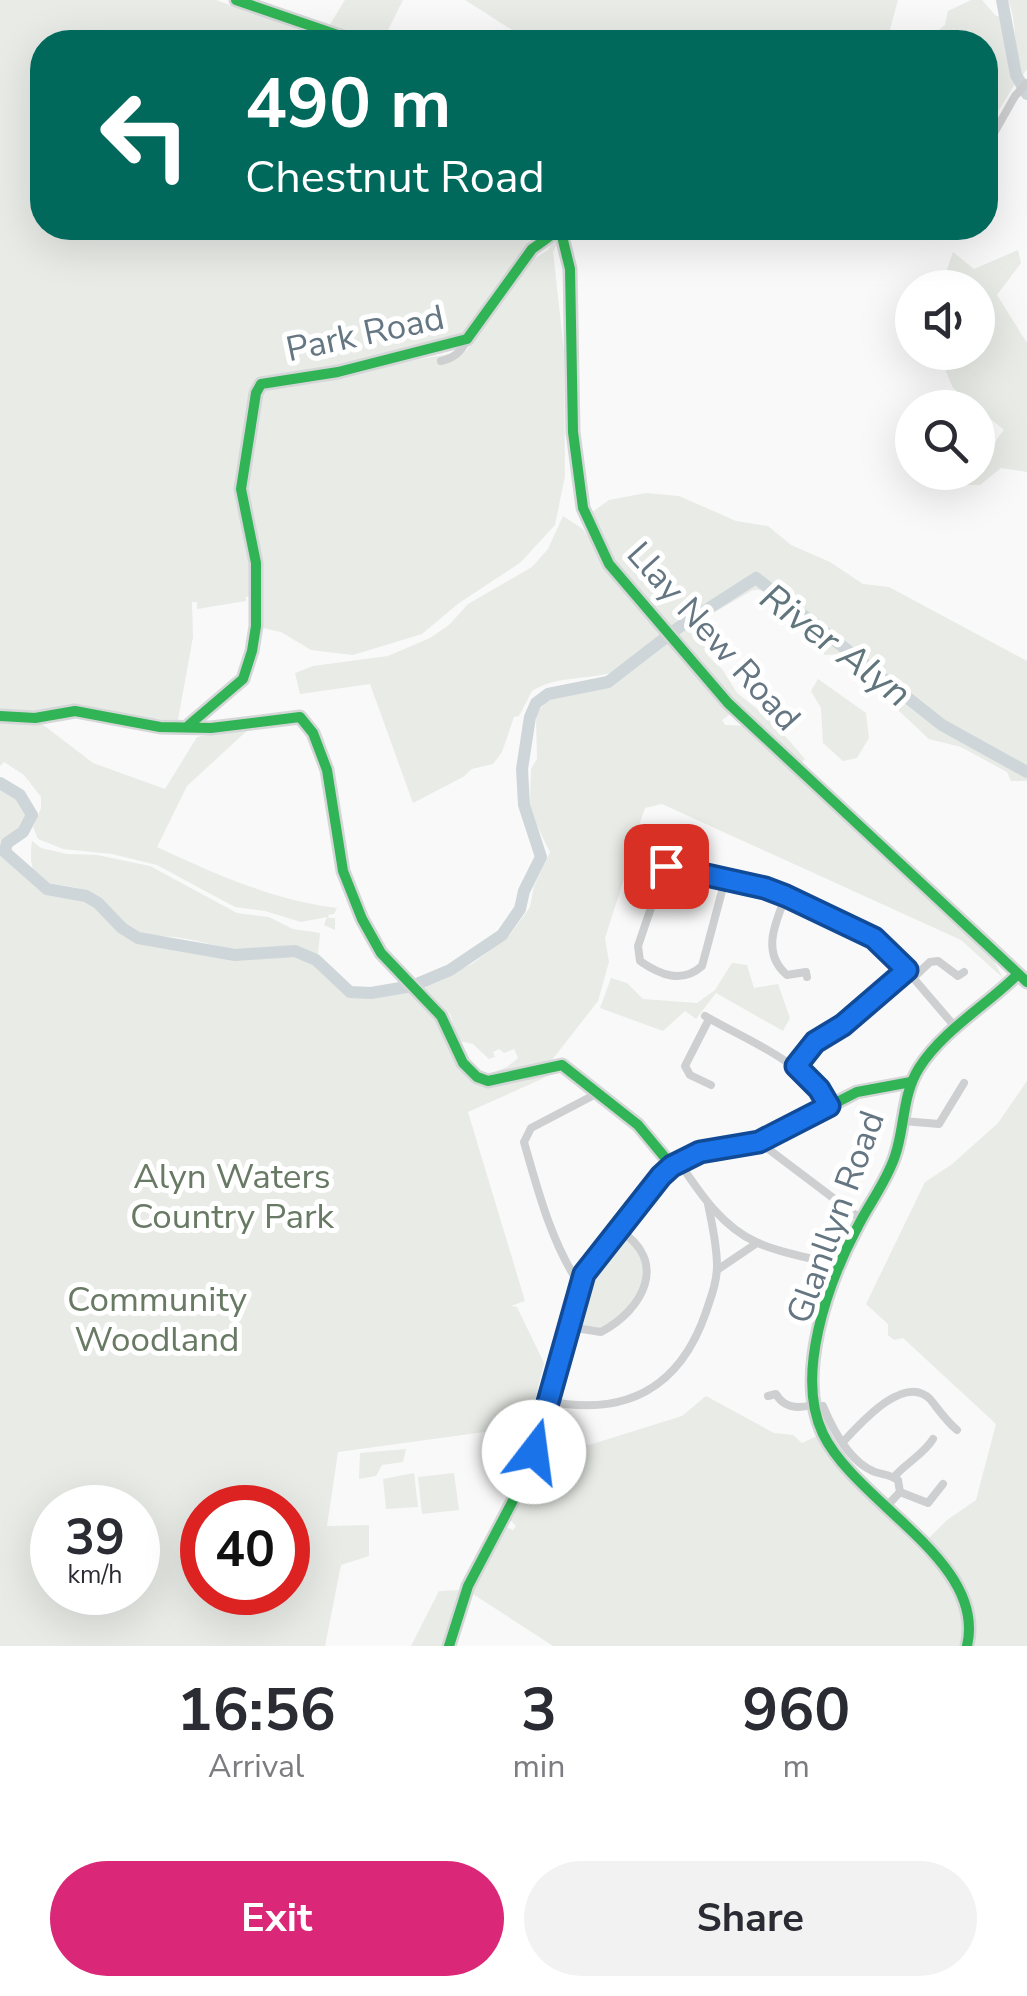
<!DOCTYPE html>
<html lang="en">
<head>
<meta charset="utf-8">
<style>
  :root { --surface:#fff; --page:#f2f2f3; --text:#2b2b33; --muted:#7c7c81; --accent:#db2777 }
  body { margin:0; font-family:"Nunito Sans",sans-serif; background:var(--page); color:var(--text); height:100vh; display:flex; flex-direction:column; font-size:38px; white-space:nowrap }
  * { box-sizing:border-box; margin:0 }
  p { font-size:32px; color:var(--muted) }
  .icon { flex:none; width:55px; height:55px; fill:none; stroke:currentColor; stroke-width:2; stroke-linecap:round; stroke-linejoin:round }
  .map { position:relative; height:1646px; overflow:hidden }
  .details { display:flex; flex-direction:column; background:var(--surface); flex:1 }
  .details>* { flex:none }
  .banner { position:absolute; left:30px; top:30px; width:968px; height:210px; border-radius:40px; box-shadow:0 10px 40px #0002; background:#00695c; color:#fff; overflow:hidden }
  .controls { position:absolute; left:895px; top:270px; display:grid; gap:20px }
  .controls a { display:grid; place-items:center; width:100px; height:100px; border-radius:50%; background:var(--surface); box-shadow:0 10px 40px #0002; font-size:50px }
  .speed { position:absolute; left:30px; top:1485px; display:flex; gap:20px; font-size:50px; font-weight:700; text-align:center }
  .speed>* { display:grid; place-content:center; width:130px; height:130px; border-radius:50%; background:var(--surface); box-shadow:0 10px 40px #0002; line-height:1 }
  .speed small { font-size:25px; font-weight:400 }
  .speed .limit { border:15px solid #d22; background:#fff; color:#111 }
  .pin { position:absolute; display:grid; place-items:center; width:85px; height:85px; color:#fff; margin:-42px; border-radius:20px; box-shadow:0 5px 15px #0006 }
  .me { position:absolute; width:110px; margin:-55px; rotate:15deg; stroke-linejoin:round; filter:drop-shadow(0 0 8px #0008) }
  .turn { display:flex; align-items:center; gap:35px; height:210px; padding:0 50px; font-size:45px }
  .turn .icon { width:130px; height:130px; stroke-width:2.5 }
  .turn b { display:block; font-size:70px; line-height:85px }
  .eta { display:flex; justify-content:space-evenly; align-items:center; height:170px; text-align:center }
  .eta b { font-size:60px; font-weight:700; line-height:70px }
  .cta { display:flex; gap:20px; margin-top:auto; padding:20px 50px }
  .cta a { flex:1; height:115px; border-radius:60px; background:var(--accent); color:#fff; font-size:40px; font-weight:700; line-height:115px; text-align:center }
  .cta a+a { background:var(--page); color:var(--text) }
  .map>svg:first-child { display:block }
</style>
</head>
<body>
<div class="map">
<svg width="1027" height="1646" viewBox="0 0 1027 1646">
  <rect width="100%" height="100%" fill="#f9f9f9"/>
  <!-- green -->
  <g fill="#e8ebe6" fill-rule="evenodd">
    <path d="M0,0h216l117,42h-291v186h501l-78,108 -202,51 203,-36 67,-92 15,-9 11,-22h5l-11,24 11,99 1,125 -10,49 -35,38 -61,40 -37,31 -69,21 -42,-5 -30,-18 -27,-6 -1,-30 -7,1v4l-49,8v-7h-5l1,35 -15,83 -157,-10 -5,12 26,2 51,39 72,26 32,-52 54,-10 -64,59 -30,61c58,27 116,53 180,61l-3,6 -6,1 1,3h6v12l-11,-5 3,-8 -26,5 -36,-11 -30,-4 -78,-42 -45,-11 -49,-5 -25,-10 -5,-12 8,-19v-11l-17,-22 -20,-13 -4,4v-45l15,2 5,-13 -20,-1z"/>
    <path d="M345,0h58l-21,42 -53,-16z"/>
    <path d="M465,0h433l-8,29 13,13h-372z"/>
    <path d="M971,0h11l14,16 11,1c2,23 -3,45 8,67l-26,42 -4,-8v-76l-59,-2 19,-15 3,-14z"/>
    <path d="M1008,0h19v69l-5,7c-11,-25 -3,-49 -14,-76z"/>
    <path d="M1018,250l3,13 -24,32 30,48v129l-26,-4 -21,17h-13l2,-9c22,-11 20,-30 35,-46l-51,-42 -15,-35 40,-1v-64l-37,-1 12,-35 21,17z"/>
    <path d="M646,493l33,3 57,25 32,5 23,19 39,17 33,22 26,3 138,74v120h-16l-4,-9 -46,-25 -32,-8 -31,-29 -18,-30 -14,-12h-12l-16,-14 -13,1 -6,-7v-7l-7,-14c-8,-4 -16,-4 -23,-9 -16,-10 -15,-30 -36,-28l-66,38 20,14 1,14 14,13 15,24 35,28 33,38 -7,7 -65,-63 -65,-74 -49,-61 -28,-55 18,-13z"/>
    <path d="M563,516l20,13 38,58 41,48c-16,13 -32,32 -52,38 -27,7 -54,3 -78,18l-13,25 -5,1 -12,35 -9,12 -21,5 -9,8 -50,26 -43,-119 -70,10 -5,-21 18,-7 75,-10 42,-18 19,-13 19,-21 64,-37 16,-18z"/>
    <path d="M667,642l61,68 1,5 -7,5 3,5 21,1 245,230 12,22 -42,-38 -299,-136 -17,4 -8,23 5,2 1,8 -8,4 -30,93 4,24 -11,39 -50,64 6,2 1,6 -87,39 57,189 -14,5 6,1 27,56 -15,63 -191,26 -11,74 42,-1v31l-28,9 -16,81h-325v-863l20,12 12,20 -9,17 -16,11 -2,9 42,37 39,7 12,7 24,25 16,10 97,17 60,-4 21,9 34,32 21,1 41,-7 25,25 21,51 17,20 13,-2 -5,-4 24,-9 11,-9 -4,-9 -10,4 -5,-4 -6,3 2,5 -6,2 -16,-15 -14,-3 -9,-27 -28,-29 50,-21 37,-28 21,-29 4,-21 16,-34 -18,-36 -2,-12 1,-35 6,-10 -1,-44 11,-15 66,-17zM52,1508h86v84h-86zM202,1508h86v84h-86z"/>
    <path d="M818,679l48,34 3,25 -12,20 -14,3 -20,-18 -2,-35 -10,-17z"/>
    <path d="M32,841l9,7 26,6 30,1 53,11 87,47 32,4 24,12 27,4 -2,22c-28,-12 -40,-4 -68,-5 -24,0 -50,-10 -75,-13 -10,-1 -21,0 -31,-3 -23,-7 -34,-29 -54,-41 -28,-16 -66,4 -58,-52z"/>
    <path d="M732,963l15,2 7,23 24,-4 12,34 -7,13 -67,-38 -20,26 -11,-8 -22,20 -63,-23 11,-30 16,5 16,16 54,4 18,-13z"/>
    <path d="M1027,1081v565h-57l1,-32 -46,-72 22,-22 29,-20 20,-76 -93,-86 -9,2 -6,-5v-11l-22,-20 59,-122 26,-17 47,-42z"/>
    <path d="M619,1230l27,31c-3,43 -10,47 -45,71l-32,-5 10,-43z"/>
    <path d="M706,1396l68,37 19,2 9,8 17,-8 24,37 108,110 16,39 -6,25h-408l-83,-54 33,-66 10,4 3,-4 -8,-8 19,-31 13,-51 34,2 15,7 93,-29z"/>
    <path d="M521,1434l-13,17 4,16 -12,12 -7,-12 -2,-29z"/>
    <path d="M406,1449l-3,13 -21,3 -6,11 -17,3 1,-26z"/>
    <path d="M414,1473l4,34 -32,2 -3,-30z"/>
    <path d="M454,1473l5,37 -37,4 -4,-37z"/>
    <path d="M459,1590l-17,56h-31l28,-55z"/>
  </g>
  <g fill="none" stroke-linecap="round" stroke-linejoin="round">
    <!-- river -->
    <g stroke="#ced6d9" stroke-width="12">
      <path d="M1002,0l14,75 11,19"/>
      <path d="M0,783l20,12 12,20 -9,17 -16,11 -2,9 42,37 39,7 12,7 24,25 16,10 97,17 60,-4 21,9 34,32 21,1 41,-7 38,-16 52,-35 18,-26 4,-18 17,-34 -17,-52 -2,-36 8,-52 6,-14 12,-9 60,-12 70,-54 78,-50 186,147 85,47"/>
    </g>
    <!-- fast casing -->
    <g stroke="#d5d6d7" stroke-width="15">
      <g id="fast">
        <path d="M236,0l122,42"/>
        <path d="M560,228l10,41 3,163 10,76 26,56 119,139 299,279"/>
        <path d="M0,716l35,2 40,-7 85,16 51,1 89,-11 13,16 14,37 16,101 19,48 19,34 60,63 22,47 14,14 11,4 74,-16 76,60 34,41"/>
        <path d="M189,725l54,-46 9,-28 4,-25v-63l-15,-74 15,-96 5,-9 77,-12 129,-33 65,-90 28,-20"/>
        <path d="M449,1646l19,-60 50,-95 15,-39 46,-168 68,-90 25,-28 28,-14 59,-10 98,-50 54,-10"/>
        <path d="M967,1646c20,-85 -110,-142 -144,-212 -28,-58 4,-149 33,-204 12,-25 30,-47 39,-74 10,-29 7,-61 24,-88 24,-38 67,-62 99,-94"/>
      </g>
    </g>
    <!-- street -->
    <g stroke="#cecfd0" stroke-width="8">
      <path d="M985,149l30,-53 12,-13"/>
      <path d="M441,361c13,-3 20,-9 26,-21"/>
      <path d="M672,846l-34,100 2,15c20,14 42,23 62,5l23,-86"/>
      <path d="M666,866l99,22 109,50 17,14 66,77"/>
      <path d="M786,896c-11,27 -25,57 1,79l19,-3 1,5"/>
      <path d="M913,978l17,-16 8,-1 20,15 6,-4"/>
      <path d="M705,1016c45,26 97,44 124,90"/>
      <path d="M709,1019l-24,47 5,9 21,10"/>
      <path d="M795,1066l20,-24 28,-17 64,-55"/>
      <path d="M903,1121l36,3 25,-41"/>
      <path d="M759,1142l102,77"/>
      <path d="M679,1162c21,31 42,64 77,80 25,12 58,16 85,24"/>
      <path d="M717,1270l40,-27"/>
      <path d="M579,1284c-28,-43 -41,-93 -55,-142l7,-14 67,-35"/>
      <path d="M569,1327l32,5c43,-23 68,-71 18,-102"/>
      <path d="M768,1396l8,-2c8,14 21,15 36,11"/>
      <path d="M547,1401c79,16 133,-13 159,-89 5,-15 11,-30 11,-46 0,-21 -5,-42 -9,-62"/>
      <path d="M823,1406c10,24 26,56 52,66 9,3 14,2 23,8l2,12 -15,16"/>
      <path d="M843,1442c17,-18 61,-69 87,-43 9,11 16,22 27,31"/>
      <path d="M894,1477c12,-14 30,-23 39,-38"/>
      <path d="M900,1492l28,11 15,-19"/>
    </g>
    <!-- fast -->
    <use href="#fast" stroke="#30b455" stroke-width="10"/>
  </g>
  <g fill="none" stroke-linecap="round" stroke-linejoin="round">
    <!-- route casing -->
    <g stroke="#114b97" stroke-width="25">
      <path id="route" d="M534,1452l50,-178 77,-98 11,-10 28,-14 59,-10 70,-36 -10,-17 -23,-23 19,-24 28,-17 64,-55 -33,-32 -88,-42 -21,-8 -99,-22"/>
    </g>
    <!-- route -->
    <use href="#route" stroke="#1a73e8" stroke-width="18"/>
  </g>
  <g text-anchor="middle" stroke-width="10" stroke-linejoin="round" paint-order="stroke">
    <!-- street labels -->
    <g font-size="35" fill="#657683" stroke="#fff">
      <text transform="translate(365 333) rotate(-12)" y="12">Park Road</text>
      <text transform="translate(714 636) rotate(48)" y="12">Llay New Road</text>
      <text transform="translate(835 1217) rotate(-70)" y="12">Glanllyn Road</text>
    </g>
    <!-- park labels -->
    <g font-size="35" fill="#687a64" stroke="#fff">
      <text x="232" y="1188">Alyn Waters<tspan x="232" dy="40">Country Park</tspan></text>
      <text x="157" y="1311">Community<tspan x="157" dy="40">Woodland</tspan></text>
    </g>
    <!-- water labels -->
    <g font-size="38" font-style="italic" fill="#60757c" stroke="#fff">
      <text transform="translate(836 645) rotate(37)" y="13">River Alyn</text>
    </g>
  </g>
</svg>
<div class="controls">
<a><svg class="icon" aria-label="sound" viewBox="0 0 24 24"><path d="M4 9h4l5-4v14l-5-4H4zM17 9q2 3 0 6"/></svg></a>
<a><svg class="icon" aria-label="search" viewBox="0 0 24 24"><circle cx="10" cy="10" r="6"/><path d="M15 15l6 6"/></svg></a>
</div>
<div class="speed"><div>39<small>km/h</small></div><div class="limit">40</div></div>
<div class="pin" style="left:666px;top:866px;background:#d93025"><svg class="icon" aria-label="arrive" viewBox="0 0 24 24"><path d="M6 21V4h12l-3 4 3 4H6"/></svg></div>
<svg class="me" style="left:534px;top:1452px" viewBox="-20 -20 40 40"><circle r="19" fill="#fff"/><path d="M0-13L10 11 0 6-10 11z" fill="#1a73e8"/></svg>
<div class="banner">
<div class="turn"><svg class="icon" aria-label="left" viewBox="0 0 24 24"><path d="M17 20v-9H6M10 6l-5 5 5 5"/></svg><div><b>490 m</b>Chestnut Road</div></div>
</div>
</div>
<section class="details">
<div class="eta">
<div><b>16:56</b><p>Arrival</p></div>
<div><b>3</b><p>min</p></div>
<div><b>960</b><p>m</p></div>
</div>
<div class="cta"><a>Exit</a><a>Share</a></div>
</section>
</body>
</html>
